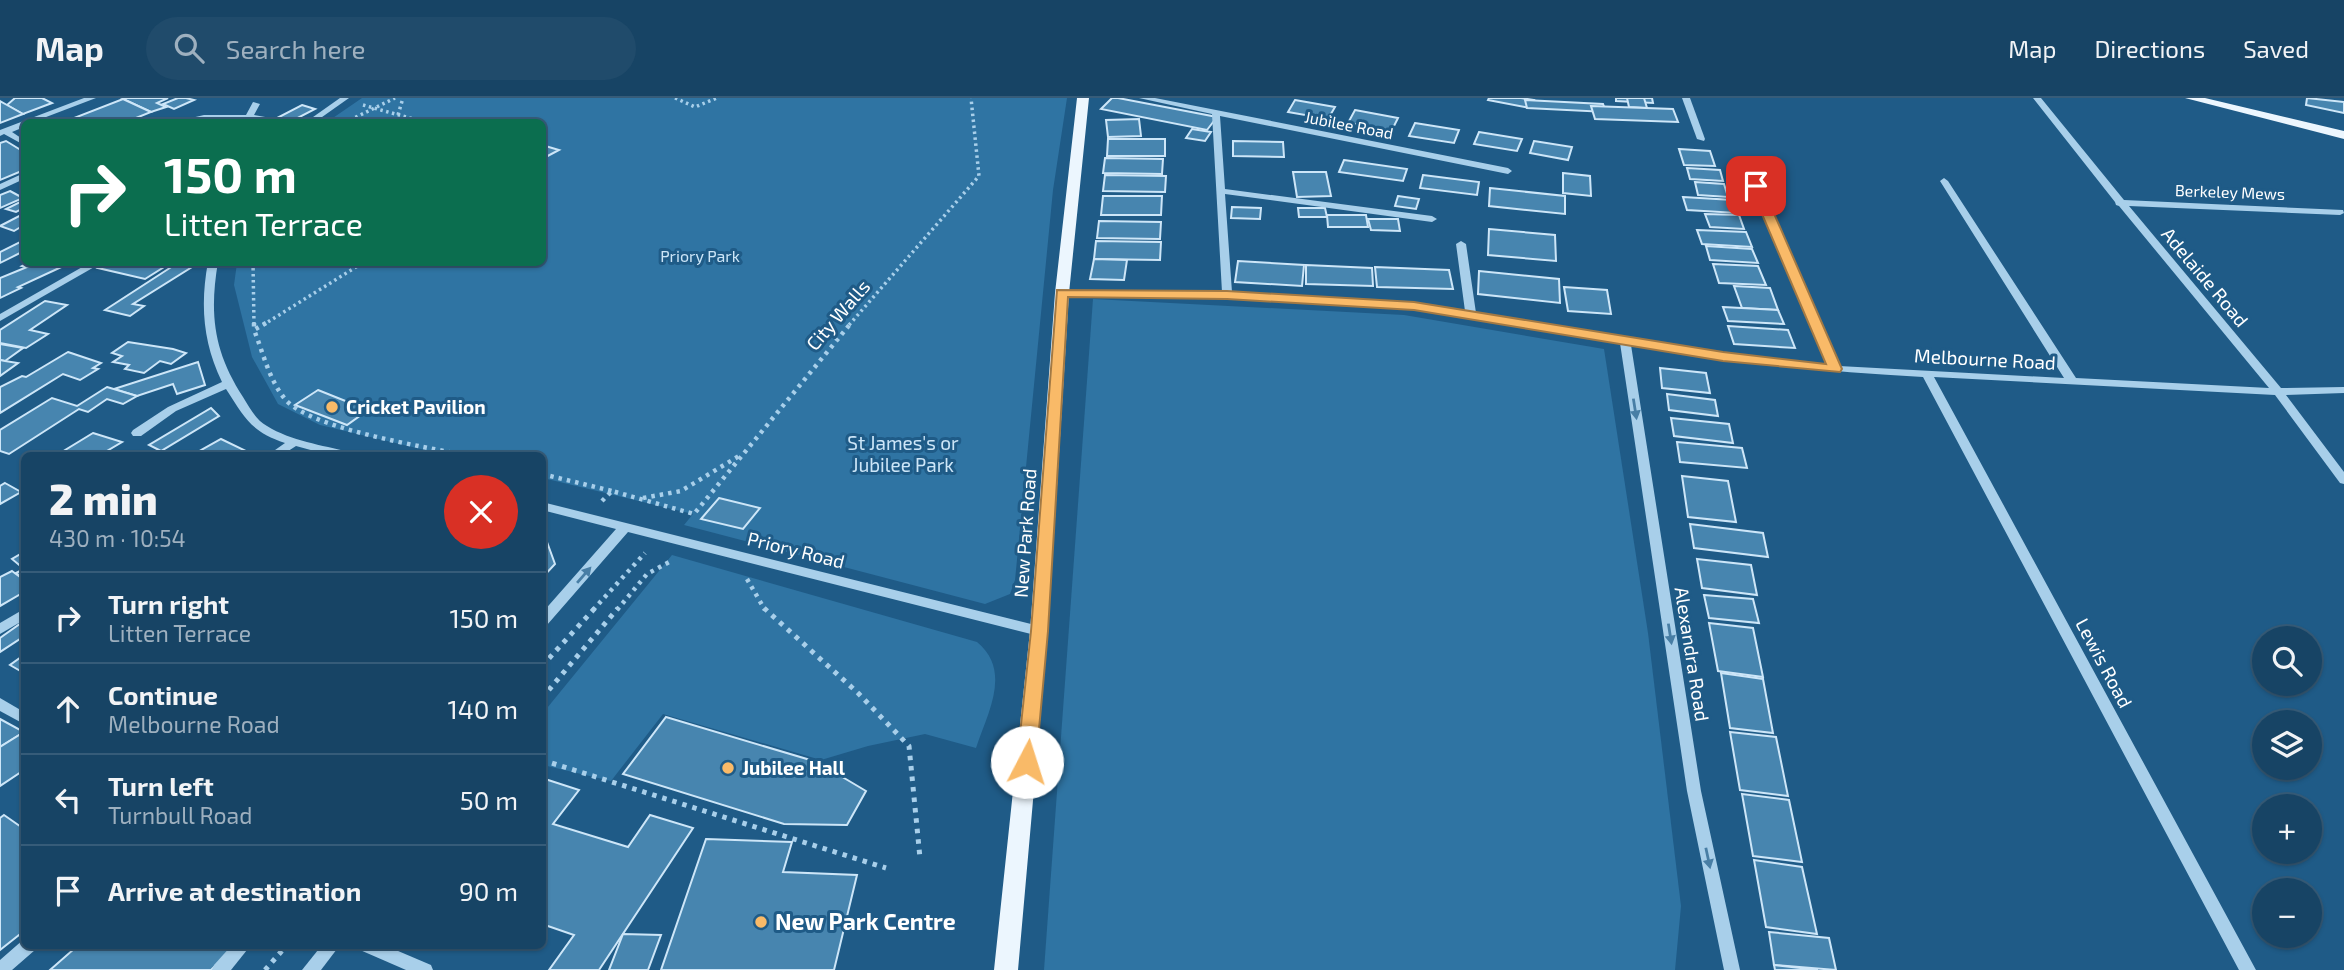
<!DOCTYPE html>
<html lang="en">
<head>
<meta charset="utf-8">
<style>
  :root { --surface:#174465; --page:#204b6b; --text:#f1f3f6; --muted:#9eb0bf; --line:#365c79 }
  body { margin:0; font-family:"Exo 2",sans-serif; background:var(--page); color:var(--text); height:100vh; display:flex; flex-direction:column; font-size:26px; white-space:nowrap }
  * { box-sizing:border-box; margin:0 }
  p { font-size:23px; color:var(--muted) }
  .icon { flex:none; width:38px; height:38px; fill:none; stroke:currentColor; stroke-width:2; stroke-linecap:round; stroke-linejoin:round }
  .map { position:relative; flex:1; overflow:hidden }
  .drawer { position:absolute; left:21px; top:354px; width:525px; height:497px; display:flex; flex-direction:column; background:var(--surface); border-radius:10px; box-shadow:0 2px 5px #0004,0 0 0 2px var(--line) }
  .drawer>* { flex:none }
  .guide { position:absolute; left:21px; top:21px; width:525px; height:147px; border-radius:10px; box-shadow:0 2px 5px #0004,0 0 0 2px var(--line); background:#0b6e4f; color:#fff; overflow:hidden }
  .fabs { position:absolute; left:2252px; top:528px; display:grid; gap:14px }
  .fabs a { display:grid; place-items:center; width:70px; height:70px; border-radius:50%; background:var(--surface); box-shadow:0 2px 5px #0004,0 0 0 2px var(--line); font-size:35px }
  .pin { position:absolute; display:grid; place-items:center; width:60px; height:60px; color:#fff; margin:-30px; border-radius:14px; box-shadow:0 4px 10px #0006 }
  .me { position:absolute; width:77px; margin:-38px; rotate:5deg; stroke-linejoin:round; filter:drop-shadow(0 0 5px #0008) }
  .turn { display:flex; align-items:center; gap:24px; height:147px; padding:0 28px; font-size:32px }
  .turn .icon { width:91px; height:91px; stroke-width:2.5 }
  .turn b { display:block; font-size:49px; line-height:60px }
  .round { display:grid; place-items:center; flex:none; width:74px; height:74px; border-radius:37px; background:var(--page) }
  .headline { display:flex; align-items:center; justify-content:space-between; height:119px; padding:0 28px }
  h1 { font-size:42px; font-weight:800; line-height:52px }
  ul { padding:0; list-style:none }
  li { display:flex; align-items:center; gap:21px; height:91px; padding:0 28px; border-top:2px solid var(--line) }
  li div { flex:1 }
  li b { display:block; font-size:26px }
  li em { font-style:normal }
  header { display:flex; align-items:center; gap:42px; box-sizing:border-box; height:98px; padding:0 35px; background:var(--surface); border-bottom:2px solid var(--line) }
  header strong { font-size:33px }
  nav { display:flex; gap:38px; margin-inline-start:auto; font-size:24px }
  .search { width:490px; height:63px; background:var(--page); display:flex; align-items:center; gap:18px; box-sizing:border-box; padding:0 24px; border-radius:38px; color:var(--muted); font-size:26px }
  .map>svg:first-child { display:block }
</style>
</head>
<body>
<header>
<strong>Map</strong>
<div class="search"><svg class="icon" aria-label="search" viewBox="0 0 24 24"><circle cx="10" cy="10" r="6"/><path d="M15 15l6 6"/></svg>Search here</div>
<nav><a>Map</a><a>Directions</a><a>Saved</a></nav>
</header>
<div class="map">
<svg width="2344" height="872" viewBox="0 0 2344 872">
  <rect width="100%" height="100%" fill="#1f5b87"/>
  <!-- green -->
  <g fill="#2f74a3">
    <path d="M362,0h705l-14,92 -38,390 -5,14 -25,10 -301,-79 9,-11 -150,-36 -1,-23h-96l-126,-30 -42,-21 -26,-47 -18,-72 3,-22 305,-1v-140h-215z"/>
    <path d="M1093,201l311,16 200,34 44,284 33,273 -6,64h-631z"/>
    <path d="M672,457l305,87c35,29 11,70 -1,106l-51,-14 -57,12 -47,14 -158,-46 -52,67 -68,-16v-52z"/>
  </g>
  <!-- building -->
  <g fill="#4785af" stroke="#cde6f8" stroke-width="2">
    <path d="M15,0h27l10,5 -29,11 -16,-9z"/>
    <path d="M127,0h41l-11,5 9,4 -15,5 -28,-13z"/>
    <path d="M178,0h8l8,2 -20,9 -11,-5z"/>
    <path d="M1112,0h6l99,19 -10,13 -106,-21z"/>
    <path d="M1489,0h32l13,2 -4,8 -42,-8z"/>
    <path d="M1616,0h36l1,5 -37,-2z"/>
    <path d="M1627,0h17l3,10 -18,-1z"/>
    <path d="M2307,0l37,4v11l-38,-8z"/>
    <path d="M123,1l28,13 -25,10h-43l-9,-4z"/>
    <path d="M1295,2l40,7 -7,12 -40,-7z"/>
    <path d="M1525,2l78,4 3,8 -79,-4z"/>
    <path d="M0,3l7,4 16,9 -23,9z"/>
    <path d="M302,7l13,4 -25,13 -13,-4z"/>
    <path d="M1591,8l82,3 5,13 -83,-3z"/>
    <path d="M1355,12l43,8 -6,12 -44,-7z"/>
    <path d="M1139,21l2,17 -33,1 -2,-17z"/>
    <path d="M1415,25l44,7 -5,13 -45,-7z"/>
    <path d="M1192,31l19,3 -6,9 -19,-3z"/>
    <path d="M1479,34l43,7 -5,12 -43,-7z"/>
    <path d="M1108,41h57v17h-58z"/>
    <path d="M6,43l18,11v18l-24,10v-37z"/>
    <path d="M1233,43l50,1 1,15 -51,-1z"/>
    <path d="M1534,43l38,6 -4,13 -38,-7z"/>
    <path d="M542,47l17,5 -17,9z"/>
    <path d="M1679,51l31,2 5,15 -31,-1z"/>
    <path d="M1105,60l58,1 -1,15 -59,-1z"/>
    <path d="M1344,62l63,9 -4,12 -64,-9z"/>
    <path d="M1687,70l33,2 3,11 -33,-2z"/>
    <path d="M1293,74h33l5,24 -34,1z"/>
    <path d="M1563,75l27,3 1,20 -28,-3z"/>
    <path d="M1105,77l61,1 -1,16 -62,-1z"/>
    <path d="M1423,77l56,7 -2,13 -57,-7z"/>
    <path d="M1695,84l29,2 4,13 -30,-2z"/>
    <path d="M1490,90l75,8v18l-76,-8z"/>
    <path d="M10,93l13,7 -23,10v-13z"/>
    <path d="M1103,98h59l-1,19h-60z"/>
    <path d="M1398,98l21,3 -3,10 -21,-3z"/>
    <path d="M1683,99l50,3 4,13 -50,-3z"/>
    <path d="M24,102v8l-8,4 -10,-3z"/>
    <path d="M1232,109l29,1 -1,11 -29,-1z"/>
    <path d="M1298,110h27l2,9h-28z"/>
    <path d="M1705,116l34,1 5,14 -34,-2z"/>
    <path d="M21,117l3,1v9l-10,6 -14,-5z"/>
    <path d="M1327,117h39l2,12h-40z"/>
    <path d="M1368,121h30l2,12 -29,-1z"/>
    <path d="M1099,123l62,1 -1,17 -63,-1z"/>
    <path d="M1489,131l66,6 1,26 -68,-6z"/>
    <path d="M1697,132l49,2 6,15 -50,-3z"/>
    <path d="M24,142v11l-24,12v-11z"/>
    <path d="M1096,143l65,1 -1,18 -66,-1z"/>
    <path d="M1706,148l46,3 6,14 -48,-3z"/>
    <path d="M1094,161l33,1 -3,20 -34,-1z"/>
    <path d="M1238,163l66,4 -2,21 -67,-4z"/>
    <path d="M29,164l41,1 -52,24 3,1 -21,10v-20l27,-11 -5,-1z"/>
    <path d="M108,164h86l-25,2 -24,15 -47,-11z"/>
    <path d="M176,166l16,3 -59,37 11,2 -14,10 -25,-6z"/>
    <path d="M1713,166l45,2 8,19 -47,-2z"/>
    <path d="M1306,167l66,3 1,18 -67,-2z"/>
    <path d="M1375,169l74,3 4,19 -76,-2z"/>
    <path d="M1479,173l80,8 1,24 -82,-9z"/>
    <path d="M1734,188l36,2 8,22 -36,-2z"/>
    <path d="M1564,189l43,3 4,24 -43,-3z"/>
    <path d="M45,203l22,4 -37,25 18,4 -22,14 -26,-5v-13z"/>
    <path d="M1723,209l55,3 6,14 -56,-3z"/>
    <path d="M1728,228l60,4 7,18 -61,-4z"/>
    <path d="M128,244l45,7 13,4 -15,11 -11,-3 -16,12 -19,-4 4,-4 -16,-3 9,-6 -10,-3z"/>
    <path d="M0,246l23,4 -18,13 -5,-1z"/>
    <path d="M68,254l33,11 -8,5 5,1 -18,11 -17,-6 -63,39v-26l22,-11 4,1z"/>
    <path d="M0,262l5,1 13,2 -18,13z"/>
    <path d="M198,264l7,23 -28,9 -4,-10 -36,12 -23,-7z"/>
    <path d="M1660,270l46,5 4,20 -48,-5z"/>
    <path d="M107,289l30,9 -14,8 -16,-5 -19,13 -9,-3 -70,45 -9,-3v-21l52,-32 25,8z"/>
    <path d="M318,292l50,20 -21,15 -52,-20z"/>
    <path d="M1667,296l48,6 3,16 -49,-6z"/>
    <path d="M211,310l8,8 -58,35 -12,-6z"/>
    <path d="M1671,320l58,6 4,19 -59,-7z"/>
    <path d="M93,335l29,9 -22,13h-43z"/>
    <path d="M221,341l23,11 -8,5 -40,-2z"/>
    <path d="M1677,344l65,6 5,20 -67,-6z"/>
    <path d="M1682,378l46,5 8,41 -48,-5z"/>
    <path d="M5,385l16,9 -21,12v-18z"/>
    <path d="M719,400l41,10 -17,21 -42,-10z"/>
    <path d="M1690,426l73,9 5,24 -74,-9z"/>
    <path d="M542,443l5,1 8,22 -13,14z"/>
    <path d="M24,454v28l-8,-7 8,-4 -12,-10z"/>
    <path d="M1697,461l54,6 6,30 -55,-7z"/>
    <path d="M12,473l12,9v12l-24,14v-29z"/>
    <path d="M1704,497l49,4 6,24 -50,-5z"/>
    <path d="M24,523v20l-4,-2 -20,13v-14z"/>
    <path d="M1709,525l44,5 10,49 -45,-6z"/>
    <path d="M24,557v18l-14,-8z"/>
    <path d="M1721,575l42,6 10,54 -43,-5z"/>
    <path d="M666,619l151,45 49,29 -19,34 -63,-1 -161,-50z"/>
    <path d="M0,621l24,13 -24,15z"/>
    <path d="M24,634v38l-24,16v-39z"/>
    <path d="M1730,634l46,5 12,59 -48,-6z"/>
    <path d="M542,680l37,12 -26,34 75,23 22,-32 43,13 -94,142h-50l25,-35 -32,-11z"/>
    <path d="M1742,696l47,6 13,62 -49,-6z"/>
    <path d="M4,717l20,14v102l-24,19v-132z"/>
    <path d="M706,741l86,3 -9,30 74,3 -23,95h-173z"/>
    <path d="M1754,762l48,7 15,67 -51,-7z"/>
    <path d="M1769,834l60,6 7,32 -62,-5z"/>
    <path d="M623,836l38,1 -13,35h-39z"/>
    <path d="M67,847h170l-26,25h-161l24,-21z"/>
    <path d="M1774,867l44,5h-43z"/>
  </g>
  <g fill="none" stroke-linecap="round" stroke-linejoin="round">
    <!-- path-far2 -->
    <g stroke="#a8cfea" stroke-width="3.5" stroke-dasharray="2.5 3.5" stroke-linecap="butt">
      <path d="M675,0l20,9 22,-9"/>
      <path d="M363,7l61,17"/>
      <path d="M398,17l5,-17"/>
      <path d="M350,22l45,-22"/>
      <path d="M253,164l1,63"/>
      <path d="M263,227l101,-63"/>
      <path d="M849,227l130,-149 -8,-78"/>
    </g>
    <!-- path-far1 -->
    <g stroke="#a8cfea" stroke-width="4.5" stroke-dasharray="3.5 5" stroke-linecap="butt">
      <path d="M254,225v6"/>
      <path d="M266,225l-12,7c9,22 15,50 31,69 25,30 138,47 178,56"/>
      <path d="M542,376l70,17"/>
      <path d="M643,400l38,-7 58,-35"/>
      <path d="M602,403l10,-10 82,23 157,-191"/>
      <path d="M747,481l18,31"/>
      <path d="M593,512l52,-57"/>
      <path d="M617,512l30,-36 26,-14"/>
    </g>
    <!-- path -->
    <g stroke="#a8cfea" stroke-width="5" stroke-dasharray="4.5 6" stroke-linecap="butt">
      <path d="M764,510l94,85 51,53 11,112"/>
      <path d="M542,568l53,-58"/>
      <path d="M542,600l76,-90"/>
      <path d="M542,662l344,108"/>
      <path d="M265,872l22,-25"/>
    </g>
    <!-- minor -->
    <g fill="#a8cfea" fill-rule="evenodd">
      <path d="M84,0h12l-63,24h-9v5l-12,5 12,8v5l-20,-11 -4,2v-6z"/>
      <path d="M340,0h9l-34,24h-9z"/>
      <path d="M1139,0h16l61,12 292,58 4,3 -4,3 -288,-58 5,73 207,27 5,3 -5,3 -207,-28 7,98 182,11 51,8 -9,-67 5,-3 5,3 10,69 247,41 105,11 -86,-202 1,-2 7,2 89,203 225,12 -124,-197 4,-3 4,3 128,197 193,10 -150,-182 -3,-1 -1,-3 -82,-104h8l83,102 219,10 1,3 -4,2 -211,-9 152,182 63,-1v6l-58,2 58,77v12l-4,-1 -65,-88 -341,-18 322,593h-17l-316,-593c-99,-5 -195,-16 -292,-32l70,446 39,179h-16l-37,-179 -67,-448 -206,-34 -187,-11 -169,-3v-4l4,-1 160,2 -10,-178z"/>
      <path d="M1682,0h8l15,41 -1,2 -7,-2z"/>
      <path d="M253,4l7,2 -6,11 28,5 4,2h-17l-20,-3 -75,3 30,-7h42z"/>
      <path d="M24,75v6l-24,11v-6z"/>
      <path d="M91,164h12l-103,59v-7z"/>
      <path d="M208,164h10c-9,53 -4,90 25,135 7,11 12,22 24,29 24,15 55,19 82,26l2,3h-22l-33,-9 -14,9h-14l17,-12c-35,-12 -40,-25 -59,-54l-50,22 -35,25h-8l-2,-3 2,-3 35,-23 54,-25c-19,-39 -22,-77 -14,-120z"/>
      <path d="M542,404l497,124 5,1 2,4 -2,4 -5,1 -411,-104 -81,93 -5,2v-14l74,-84 -74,-19z"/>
      <path d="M24,511v11l-24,14v-11z"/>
      <path d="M0,600l24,14v12l-24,-13z"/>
      <path d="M24,841v6h13l-2,5 -23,20h-12v-10z"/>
      <path d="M232,847h19l-20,25h-19l2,-5z"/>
      <path d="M322,847h18l-19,25h-19z"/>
      <path d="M358,847h26l47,20 2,5h-27l-46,-20z"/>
    </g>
    <!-- major -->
    <g fill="#ecf6fe" fill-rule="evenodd">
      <path d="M1077,0h12l-20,195 -21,338 -30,339h-24l36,-339 25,-338z"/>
      <path d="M2185,0h20l139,33v8z"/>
    </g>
  </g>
  <!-- one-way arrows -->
  <defs><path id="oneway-solid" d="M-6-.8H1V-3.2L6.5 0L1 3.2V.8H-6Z" transform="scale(1.75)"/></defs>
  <g fill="#487ea5">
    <use href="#oneway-solid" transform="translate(1635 311) rotate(81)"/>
    <use href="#oneway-solid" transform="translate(584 477) rotate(-49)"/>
    <use href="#oneway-solid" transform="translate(1670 536) rotate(81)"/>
    <use href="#oneway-solid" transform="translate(1708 760) rotate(78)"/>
  </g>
  <!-- route -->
  <path fill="#f9ba68" stroke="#a27944" stroke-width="2" d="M1756,84l6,4 80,183 -2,3 -117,-11 -309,-51 -187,-11 -159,-2 -20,334 -12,131 -3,5 -6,2 -7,-2 -3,-5 14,-131 26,-341 170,1 187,11 309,50 103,12 -76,-178z"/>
  <!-- markers -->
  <g fill="#f9ba68" stroke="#1f5b87" stroke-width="2.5">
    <circle cx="332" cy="309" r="7"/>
    <circle cx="728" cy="670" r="7"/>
    <circle cx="761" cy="824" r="7"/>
  </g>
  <g text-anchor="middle" stroke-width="6" stroke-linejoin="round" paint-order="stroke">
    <!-- far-street labels -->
    <g font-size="16" fill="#fff" stroke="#1f5b87">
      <text transform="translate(1349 27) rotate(11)" y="6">Jubilee Road</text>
      <text transform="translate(2230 94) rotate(2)" y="6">Berkeley Mews</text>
    </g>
    <!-- far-park labels -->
    <g font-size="16" fill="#cde6f8" stroke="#1f5b87">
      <text x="700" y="164">Priory Park</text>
    </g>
    <!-- street labels -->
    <g font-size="19" fill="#fff" stroke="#1f5b87">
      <text transform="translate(2205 179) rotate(50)" y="7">Adelaide Road</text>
      <text transform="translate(838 217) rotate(-49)" y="7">City Walls</text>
      <text transform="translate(1985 261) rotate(3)" y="7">Melbourne Road</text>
      <text transform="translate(1025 435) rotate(-86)" y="7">New Park Road</text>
      <text transform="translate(796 452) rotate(14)" y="7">Priory Road</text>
      <text transform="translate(1692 556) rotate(81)" y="7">Alexandra Road</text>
      <text transform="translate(2104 565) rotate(62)" y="7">Lewis Road</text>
    </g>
    <!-- poi labels -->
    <g font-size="19" font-weight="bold" fill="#fff" stroke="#1f5b87" text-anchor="start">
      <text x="346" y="316">Cricket Pavilion</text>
      <text x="742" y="677">Jubilee Hall</text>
    </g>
    <!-- park labels -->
    <g font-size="19" fill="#cde6f8" stroke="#1f5b87">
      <text x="903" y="352">St James's or<tspan x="903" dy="22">Jubilee Park</tspan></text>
    </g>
    <!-- near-poi labels -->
    <g font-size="23" font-weight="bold" fill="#fff" stroke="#1f5b87" text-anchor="start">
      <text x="775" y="832">New Park Centre</text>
    </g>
  </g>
</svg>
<div class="fabs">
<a><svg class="icon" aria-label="search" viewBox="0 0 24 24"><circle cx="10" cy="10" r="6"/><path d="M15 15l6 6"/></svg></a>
<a><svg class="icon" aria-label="layers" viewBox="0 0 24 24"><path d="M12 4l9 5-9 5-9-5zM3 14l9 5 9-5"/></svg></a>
<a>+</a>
<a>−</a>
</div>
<div class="pin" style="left:1756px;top:88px;background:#d93025"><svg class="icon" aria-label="arrive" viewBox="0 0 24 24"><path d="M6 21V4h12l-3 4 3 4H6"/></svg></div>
<svg class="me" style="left:1027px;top:664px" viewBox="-20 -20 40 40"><circle r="19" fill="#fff"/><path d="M0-13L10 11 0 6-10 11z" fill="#f9ba68"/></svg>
<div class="guide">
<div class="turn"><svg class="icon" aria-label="right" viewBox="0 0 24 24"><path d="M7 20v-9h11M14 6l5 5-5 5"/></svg><div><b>150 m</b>Litten Terrace</div></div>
</div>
<section class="drawer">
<div class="headline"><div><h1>2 min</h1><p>430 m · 10:54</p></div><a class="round" style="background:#d93025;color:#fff"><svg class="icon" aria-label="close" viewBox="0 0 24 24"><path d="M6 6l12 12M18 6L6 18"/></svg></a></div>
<ul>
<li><svg class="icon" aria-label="right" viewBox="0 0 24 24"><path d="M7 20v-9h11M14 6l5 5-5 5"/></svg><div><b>Turn right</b><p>Litten Terrace</p></div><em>150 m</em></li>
<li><svg class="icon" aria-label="ahead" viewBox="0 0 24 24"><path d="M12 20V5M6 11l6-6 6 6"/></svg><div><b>Continue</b><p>Melbourne Road</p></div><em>140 m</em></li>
<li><svg class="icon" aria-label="left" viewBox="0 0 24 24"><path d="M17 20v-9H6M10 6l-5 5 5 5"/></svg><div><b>Turn left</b><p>Turnbull Road</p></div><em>50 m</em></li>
<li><svg class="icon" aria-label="arrive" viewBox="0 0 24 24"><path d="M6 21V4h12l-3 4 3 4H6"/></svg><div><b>Arrive at destination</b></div><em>90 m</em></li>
</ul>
</section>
</div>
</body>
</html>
